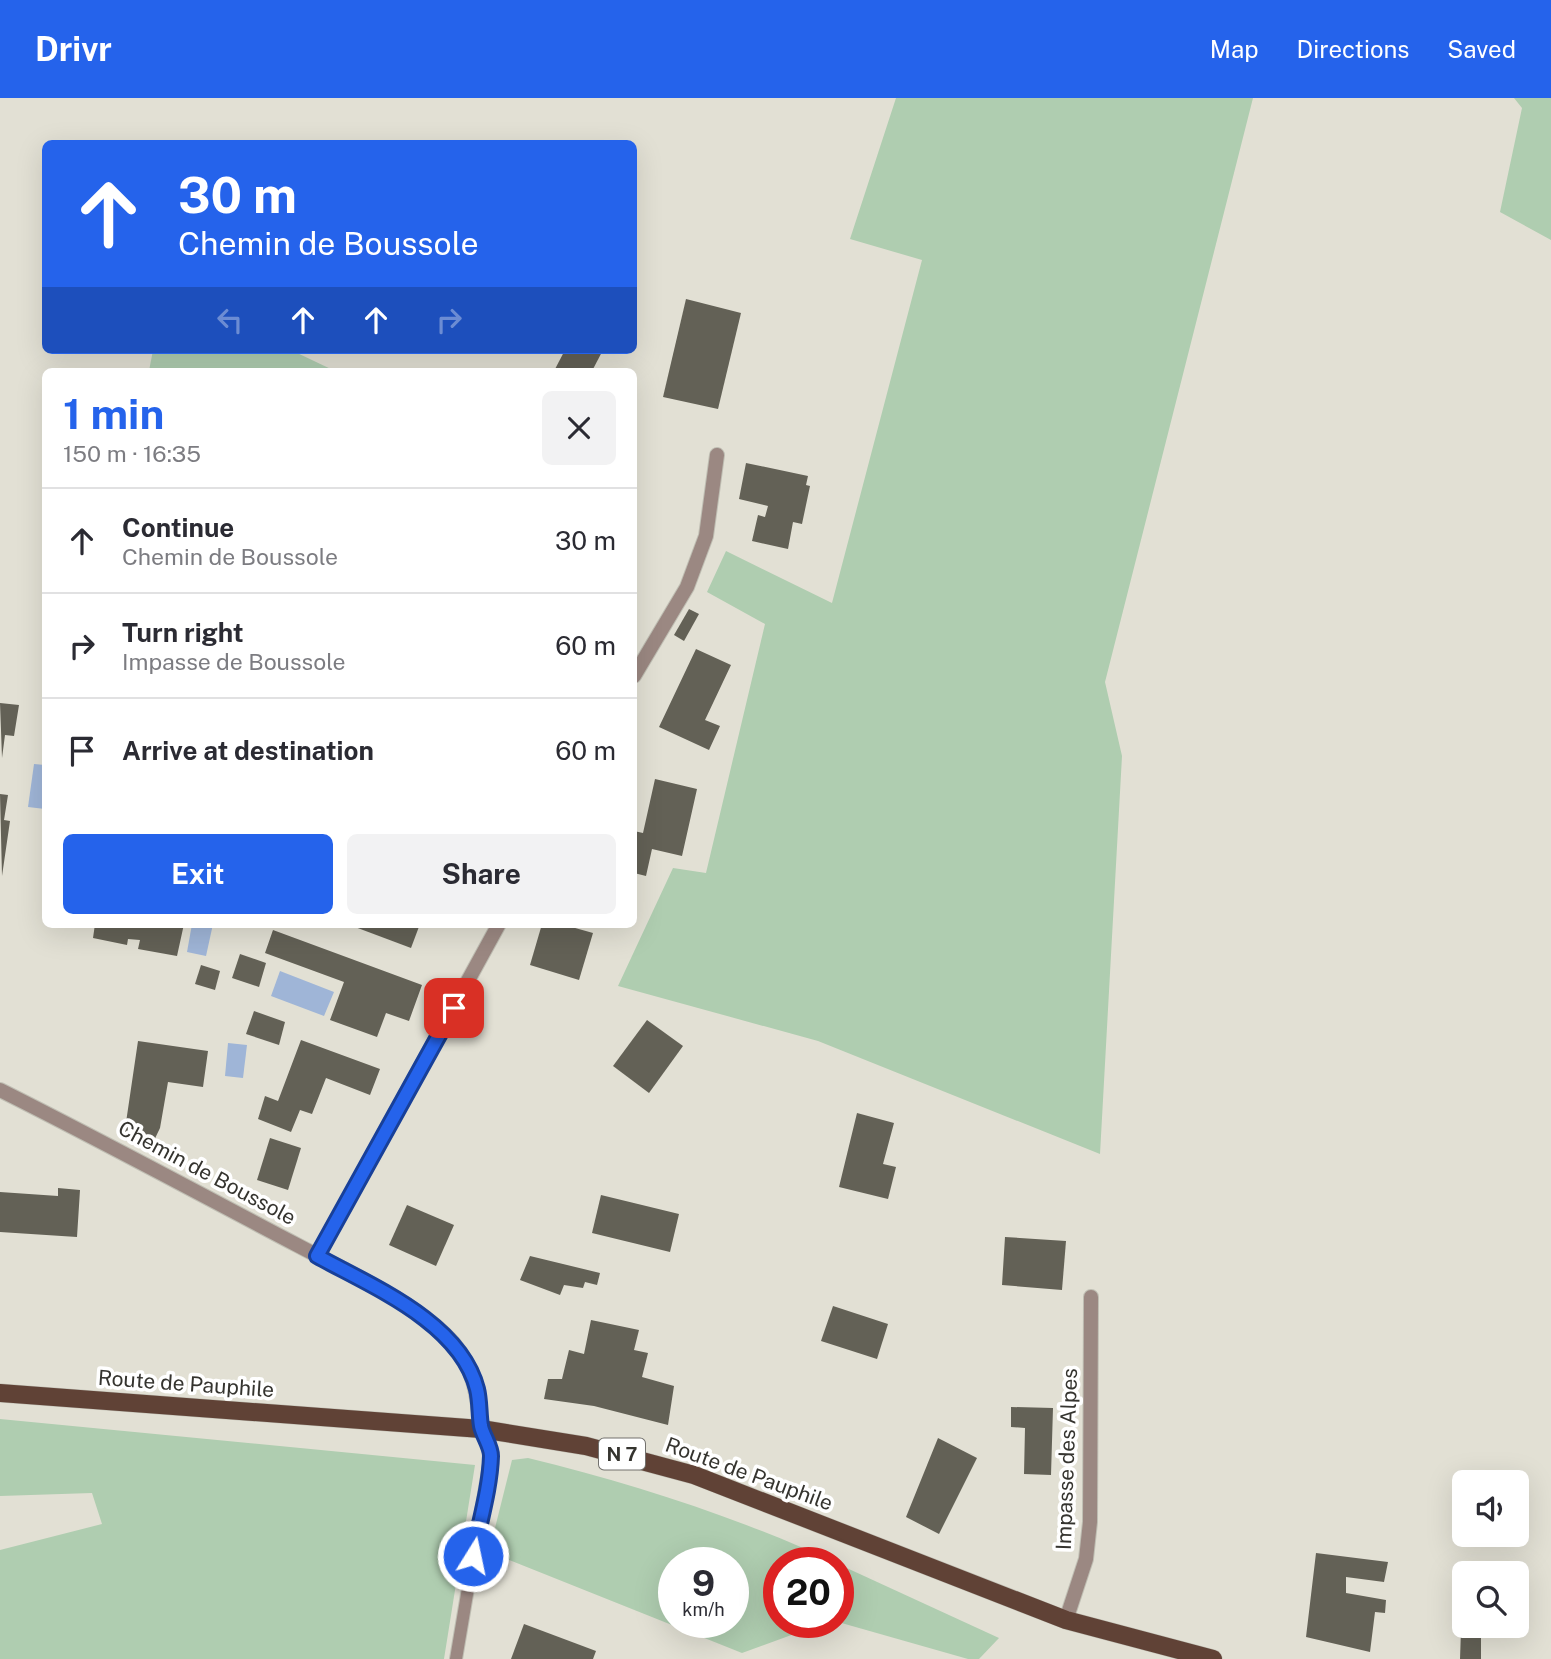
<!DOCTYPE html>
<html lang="en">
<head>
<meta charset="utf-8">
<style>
  :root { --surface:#fff; --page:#f2f2f3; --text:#2b2b33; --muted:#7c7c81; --line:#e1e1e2; --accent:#2563eb }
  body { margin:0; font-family:"Public Sans",sans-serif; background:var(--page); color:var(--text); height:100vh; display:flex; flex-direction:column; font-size:26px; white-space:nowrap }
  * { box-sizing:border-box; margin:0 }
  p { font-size:23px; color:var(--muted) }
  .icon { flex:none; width:38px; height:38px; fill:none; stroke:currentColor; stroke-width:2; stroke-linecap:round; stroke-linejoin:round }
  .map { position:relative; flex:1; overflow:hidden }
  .side { position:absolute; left:42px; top:270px; width:595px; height:560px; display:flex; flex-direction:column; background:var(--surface); border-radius:10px; box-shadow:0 7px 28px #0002 }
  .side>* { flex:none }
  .guide { position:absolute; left:42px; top:42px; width:595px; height:214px; border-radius:10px; box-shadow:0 7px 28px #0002; background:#2563eb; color:#fff; overflow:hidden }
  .controls { position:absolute; left:1452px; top:1372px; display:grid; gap:14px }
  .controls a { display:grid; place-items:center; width:77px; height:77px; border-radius:10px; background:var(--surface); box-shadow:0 7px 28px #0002; font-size:35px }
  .speed { position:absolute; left:658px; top:1449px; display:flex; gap:14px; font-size:35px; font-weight:700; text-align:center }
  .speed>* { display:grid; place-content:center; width:91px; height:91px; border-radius:50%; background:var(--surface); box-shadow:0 7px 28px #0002; line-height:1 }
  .speed small { font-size:18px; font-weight:400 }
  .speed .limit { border:10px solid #d22; background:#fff; color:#111 }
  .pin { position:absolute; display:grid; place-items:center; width:60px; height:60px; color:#fff; margin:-30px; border-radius:14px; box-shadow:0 4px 10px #0006 }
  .me { position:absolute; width:77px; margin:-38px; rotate:10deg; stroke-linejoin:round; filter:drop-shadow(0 0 5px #0008) }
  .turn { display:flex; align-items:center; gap:24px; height:147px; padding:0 21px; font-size:32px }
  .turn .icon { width:91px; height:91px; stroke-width:2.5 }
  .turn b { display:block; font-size:49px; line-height:60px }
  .lanes { display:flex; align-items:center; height:66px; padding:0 21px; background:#0003; justify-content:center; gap:35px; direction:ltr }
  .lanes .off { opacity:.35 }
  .round { display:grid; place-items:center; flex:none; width:74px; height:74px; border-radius:10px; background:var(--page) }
  .overview { display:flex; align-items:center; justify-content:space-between; height:119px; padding:0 21px }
  h1 { font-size:42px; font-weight:700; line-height:52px; color:var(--accent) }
  .primary-button { display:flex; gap:14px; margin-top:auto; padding:14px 21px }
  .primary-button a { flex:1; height:80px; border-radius:10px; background:var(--accent); color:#fff; font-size:28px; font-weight:700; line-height:80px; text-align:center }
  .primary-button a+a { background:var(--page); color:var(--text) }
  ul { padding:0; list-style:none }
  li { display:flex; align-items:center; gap:21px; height:105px; padding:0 21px; border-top:2px solid var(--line) }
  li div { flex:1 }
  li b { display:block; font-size:26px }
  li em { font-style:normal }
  header { display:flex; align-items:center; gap:42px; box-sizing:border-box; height:98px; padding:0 35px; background:var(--accent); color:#fff }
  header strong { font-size:33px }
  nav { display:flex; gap:38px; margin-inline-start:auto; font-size:24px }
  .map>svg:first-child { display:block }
</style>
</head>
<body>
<header>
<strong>Drivr</strong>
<nav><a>Map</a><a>Directions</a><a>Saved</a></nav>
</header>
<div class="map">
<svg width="1551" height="1561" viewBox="0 0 1551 1561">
  <rect width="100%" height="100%" fill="#e2e0d4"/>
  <!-- green -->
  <g fill="#afcdb0" fill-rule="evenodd">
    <path d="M896,0h357l-148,584 17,74 -22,398 -282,-113 -200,-55 55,-118 33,5 59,-249 -58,-32 19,-41 106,52 90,-343 -72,-21z"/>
    <path d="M1514,0h37v142l-51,-28 22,-104z"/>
    <path d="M153,252l140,1 42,20h-186z"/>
    <path d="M0,1321l475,46 -31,194h-444v-109l102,-26 -10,-31 -92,3z"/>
    <path d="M528,1360c106,26 209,59 309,105h-58v59h48l-85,31 -253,-101 23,-92zM674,1465h59v59h-59z"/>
    <path d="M838,1466l161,74 -20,21h-11l-130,-37z"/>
  </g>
  <!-- water -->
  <g fill="#9fb5d7">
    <path d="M34,666l11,1v44l-17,-2z"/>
    <path d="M192,826h21l-7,32 -19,-4z"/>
    <path d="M280,873l54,21 -10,24 -53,-20z"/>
    <path d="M228,945l19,2 -4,33 -18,-2z"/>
  </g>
  <!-- building -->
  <g fill="#636156">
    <path d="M686,201l55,14 -23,96 -55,-12z"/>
    <path d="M565,252h38l-11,21h-38z"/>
    <path d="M746,365l62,13 -2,9 4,1 -8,38 -9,-2 -5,27 -36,-8 6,-26 7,2 3,-11 -29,-7z"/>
    <path d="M689,511l10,5 -15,27 -10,-6z"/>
    <path d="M696,551l35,16 -26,55 15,6 -11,24 -50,-23z"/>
    <path d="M0,605l19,2 -5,31 -9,-1 -3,23z"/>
    <path d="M655,681l42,10 -15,67 -30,-7 -6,27 -12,-3v-42l9,2z"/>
    <path d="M0,696l8,1 -4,25 6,1 -8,55z"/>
    <path d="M95,826h89l-7,32 -39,-7 2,-9 -12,-1 -1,6 -34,-7z"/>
    <path d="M347,826h73l-9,24z"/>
    <path d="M542,826h19l32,9 -14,47 -49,-15z"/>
    <path d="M273,832l149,55 -13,36 -23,-8 -9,24 -47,-17 14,-38 -79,-29z"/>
    <path d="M240,856l26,9 -7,24 -27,-9z"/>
    <path d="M201,867l19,6 -5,19 -20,-6z"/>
    <path d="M254,913l31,11 -6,23 -33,-11z"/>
    <path d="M647,922l36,26 -34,47 -36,-27z"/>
    <path d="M301,942l79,29 -10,26 -44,-17 -14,36 -12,-4 -9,22 -33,-13 7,-23 13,5z"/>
    <path d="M138,943l70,10 -5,36 -35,-5 -8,46 -11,23 -25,-15z"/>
    <path d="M857,1015l37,10 -11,41 13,3 -8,32 -49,-12z"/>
    <path d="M270,1040l31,10 -13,42 -31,-10z"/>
    <path d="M58,1090l22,2 -3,47 -77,-5v-40l58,4z"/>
    <path d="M601,1097l78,19 -9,38 -78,-19z"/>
    <path d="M407,1107l47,20 -18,41 -47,-21z"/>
    <path d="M1005,1139l61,4 -4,49 -60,-5z"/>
    <path d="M530,1158l70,17 -3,12 -12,-3 -2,6 -19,-3 -4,10 -40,-15z"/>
    <path d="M833,1208l55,18 -11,35 -56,-18z"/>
    <path d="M591,1222l48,10 -5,20 14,3 -6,24 32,9 -6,39 -74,-19 -50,-7 4,-20h14l7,-29 15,4z"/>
    <path d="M1011,1309l42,1 -2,67 -27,-1 1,-46 -14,-1z"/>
    <path d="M938,1340l39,20 -38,76 -33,-17z"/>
    <path d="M1316,1455l72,9 -4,20 -38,-5v16l40,7 -1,13 -10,-1 -5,40 -64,-15z"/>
    <path d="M524,1526l72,27 -3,8h-82z"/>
    <path d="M1461,1532l20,3v26h-21z"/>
  </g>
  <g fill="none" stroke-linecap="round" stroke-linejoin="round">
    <!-- lane casing -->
    <g stroke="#bfbeb3" stroke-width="14">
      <path id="lane" d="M456,1561l35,-206 -10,-24"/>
    </g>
    <!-- street casing -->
    <g stroke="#bfbeb3" stroke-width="16">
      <g id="street">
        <path d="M634,578l53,-89 19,-51 11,-81"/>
        <path d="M0,992c100,50 198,103 297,155 45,24 124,60 157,99 20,24 24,55 27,85"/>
        <path d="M317,1158l182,-332"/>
        <path d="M1066,1522l20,-61 4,-37 1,-225"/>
      </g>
    </g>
    <!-- primary casing -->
    <g stroke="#bfbeb3" stroke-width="19">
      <path id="primary" d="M0,1295l481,36 105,17 108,29 372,145 147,39"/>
    </g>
    <!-- lane -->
    <use href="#lane" stroke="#9b8882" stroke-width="12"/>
    <!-- street -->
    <use href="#street" stroke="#9b8882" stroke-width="14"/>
    <!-- primary -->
    <use href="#primary" stroke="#604236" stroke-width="18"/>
  </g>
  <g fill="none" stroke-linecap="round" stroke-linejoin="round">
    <!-- route casing -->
    <g stroke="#184099" stroke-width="18">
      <path id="route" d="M454,910l-137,248c54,30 143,66 160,133 3,12 2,25 4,37 2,10 10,20 10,30 -1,33 -12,68 -18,100"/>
    </g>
    <!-- route -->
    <use href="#route" stroke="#2563eb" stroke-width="12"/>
  </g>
  <g text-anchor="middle" stroke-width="7" stroke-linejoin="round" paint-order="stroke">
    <!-- shield labels -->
    <rect fill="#fff" stroke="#72716d" stroke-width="2" x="599" y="1340.5" width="46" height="31" rx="5"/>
    <g font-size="19" font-weight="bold" fill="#35342f">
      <text x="622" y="1363">N 7</text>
    </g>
    <!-- street labels -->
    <g font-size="21" fill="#35342f" stroke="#fff">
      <text transform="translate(207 1075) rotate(28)" y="7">Chemin de Boussole</text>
      <text transform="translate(186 1286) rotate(4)" y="7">Route de Pauphile</text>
      <text transform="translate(1067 1361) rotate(-88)" y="7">Impasse des Alpes</text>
      <text transform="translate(749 1376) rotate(20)" y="7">Route de Pauphile</text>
    </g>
  </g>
</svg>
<div class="controls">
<a><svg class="icon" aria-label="sound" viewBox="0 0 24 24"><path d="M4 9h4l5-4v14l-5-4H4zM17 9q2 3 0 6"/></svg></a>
<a><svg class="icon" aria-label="search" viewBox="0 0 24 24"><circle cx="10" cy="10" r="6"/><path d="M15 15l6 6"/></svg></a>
</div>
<div class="speed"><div>9<small>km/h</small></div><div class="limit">20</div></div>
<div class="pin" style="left:454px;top:910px;background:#d93025"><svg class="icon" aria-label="arrive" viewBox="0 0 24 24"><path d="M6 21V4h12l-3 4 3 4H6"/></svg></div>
<svg class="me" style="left:473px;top:1458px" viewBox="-20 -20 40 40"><circle r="17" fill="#2563eb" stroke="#fff" stroke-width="3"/><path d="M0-11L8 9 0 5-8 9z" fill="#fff"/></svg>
<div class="guide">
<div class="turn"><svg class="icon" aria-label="ahead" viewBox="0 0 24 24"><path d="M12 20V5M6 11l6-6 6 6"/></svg><div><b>30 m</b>Chemin de Boussole</div></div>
<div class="lanes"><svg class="icon off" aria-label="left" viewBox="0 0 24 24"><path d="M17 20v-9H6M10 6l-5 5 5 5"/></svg><svg class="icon" aria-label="ahead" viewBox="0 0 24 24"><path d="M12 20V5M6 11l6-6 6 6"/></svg><svg class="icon" aria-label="ahead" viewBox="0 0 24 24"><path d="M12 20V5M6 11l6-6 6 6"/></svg><svg class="icon off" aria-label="right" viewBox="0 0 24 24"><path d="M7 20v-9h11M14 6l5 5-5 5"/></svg></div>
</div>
<section class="side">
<div class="overview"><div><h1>1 min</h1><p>150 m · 16:35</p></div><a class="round"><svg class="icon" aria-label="close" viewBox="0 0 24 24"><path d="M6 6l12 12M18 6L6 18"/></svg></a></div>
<ul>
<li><svg class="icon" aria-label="ahead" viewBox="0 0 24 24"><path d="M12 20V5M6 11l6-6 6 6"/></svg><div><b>Continue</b><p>Chemin de Boussole</p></div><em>30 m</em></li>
<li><svg class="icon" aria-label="right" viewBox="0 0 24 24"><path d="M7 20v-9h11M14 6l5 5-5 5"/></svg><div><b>Turn right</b><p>Impasse de Boussole</p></div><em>60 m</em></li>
<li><svg class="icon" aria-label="arrive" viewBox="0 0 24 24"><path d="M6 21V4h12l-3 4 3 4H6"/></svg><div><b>Arrive at destination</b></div><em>60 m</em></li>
</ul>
<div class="primary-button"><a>Exit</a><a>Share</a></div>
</section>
</div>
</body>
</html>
